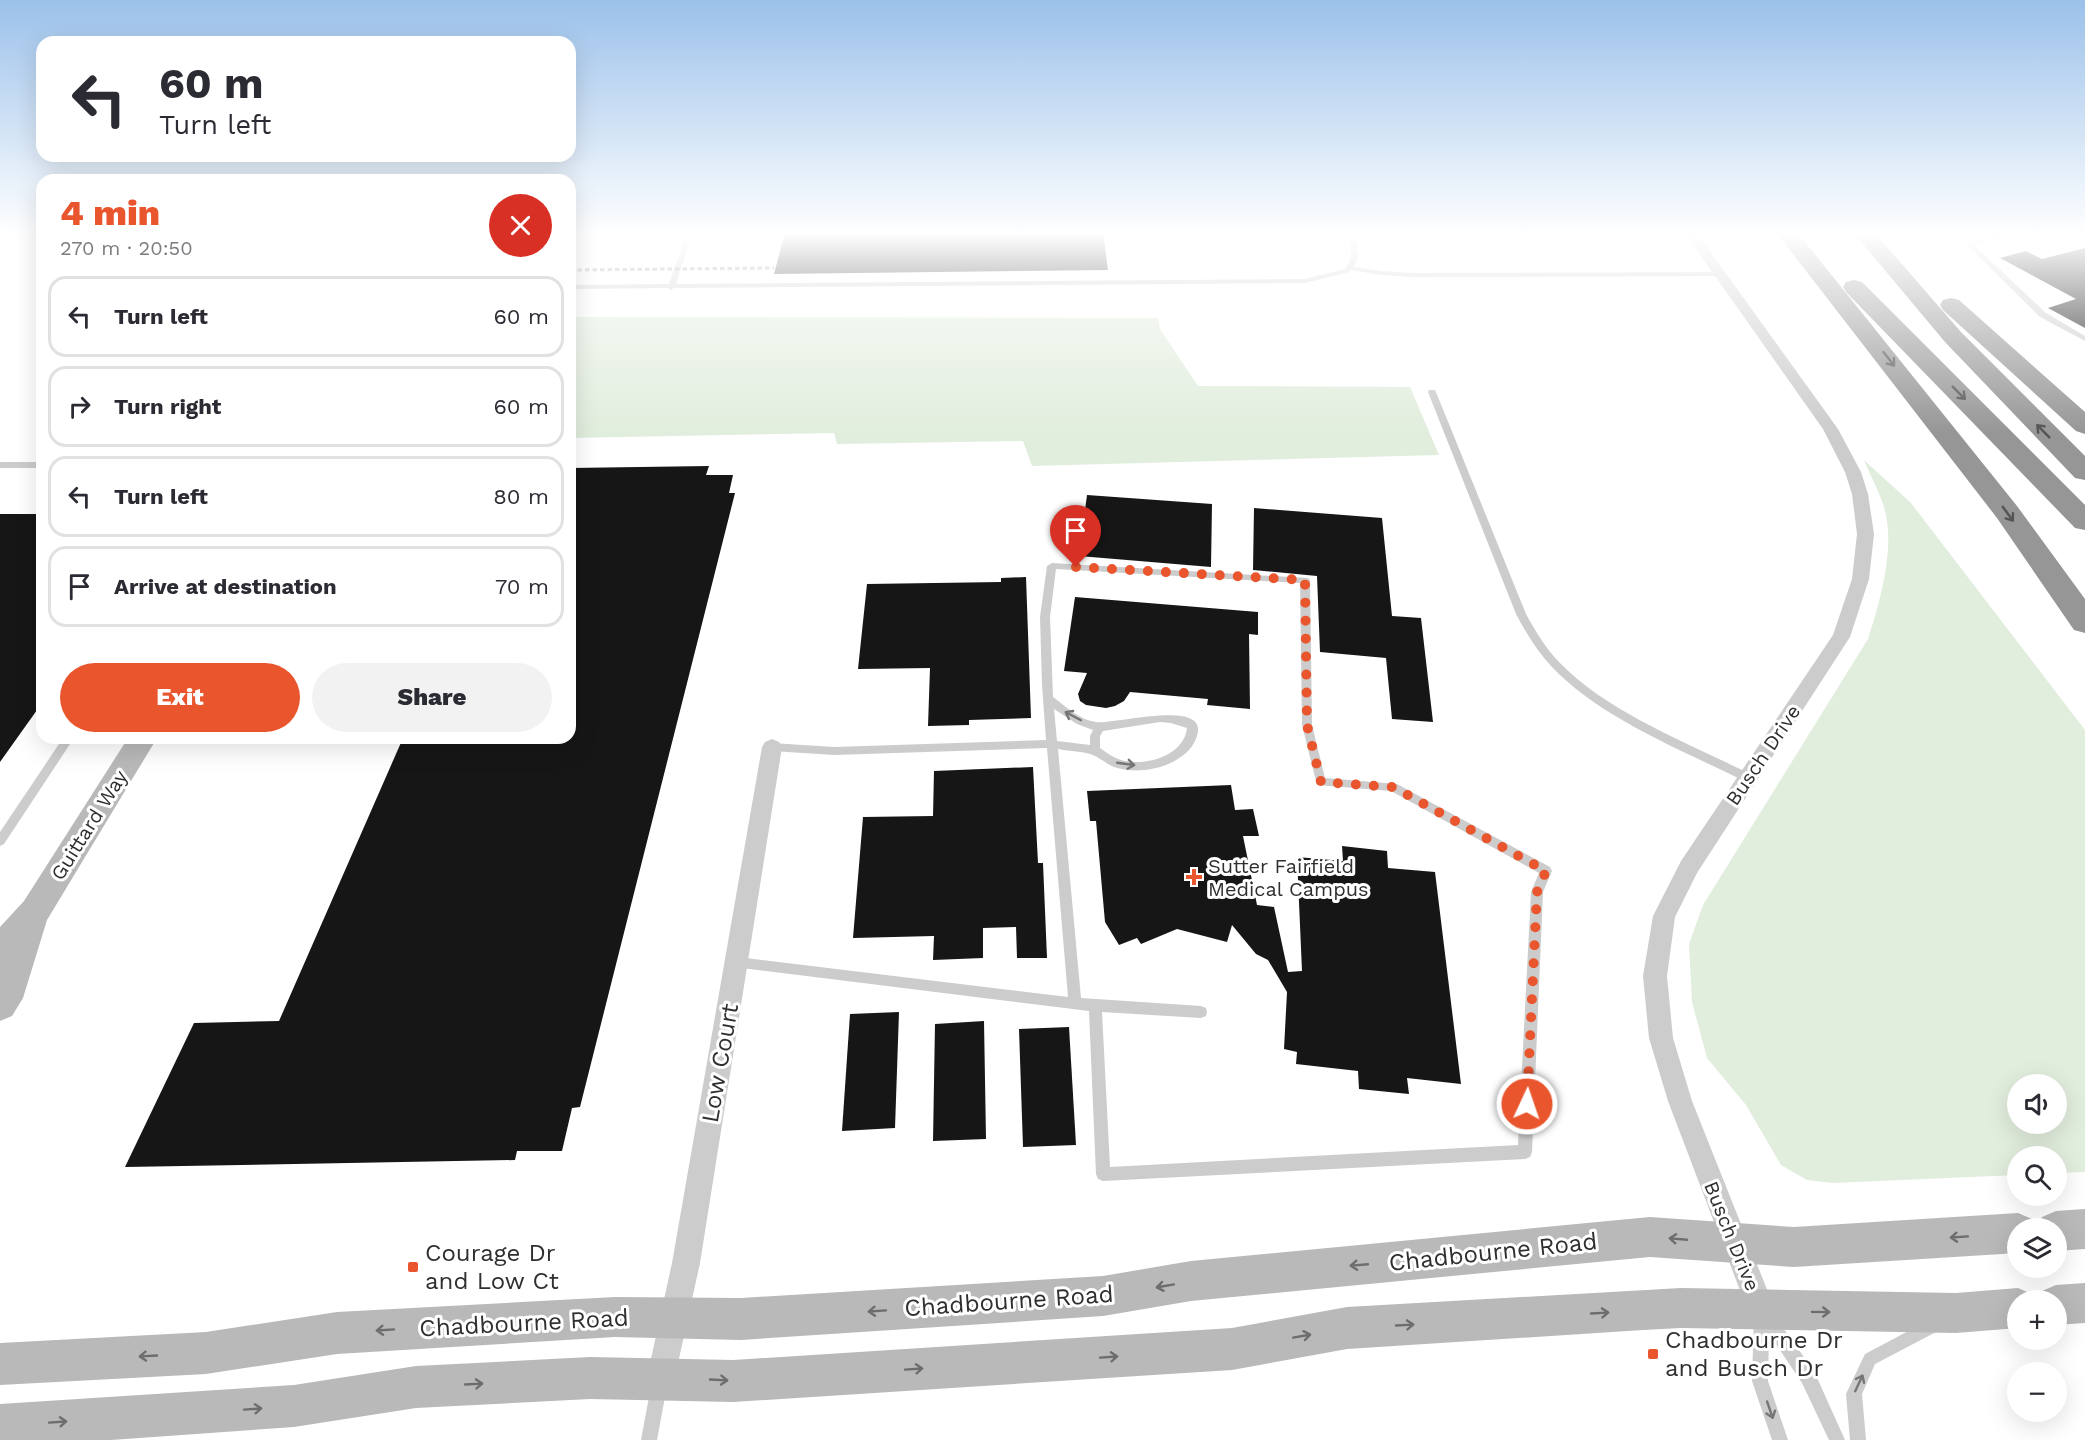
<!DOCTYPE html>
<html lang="en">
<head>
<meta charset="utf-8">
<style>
  :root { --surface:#fff; --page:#f2f2f3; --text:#2b2b33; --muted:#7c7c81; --line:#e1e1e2; --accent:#e9562e }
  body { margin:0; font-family:"Work Sans",sans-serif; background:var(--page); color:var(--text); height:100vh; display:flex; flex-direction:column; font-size:22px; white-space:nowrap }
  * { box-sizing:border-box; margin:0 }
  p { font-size:20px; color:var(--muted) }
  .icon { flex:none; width:33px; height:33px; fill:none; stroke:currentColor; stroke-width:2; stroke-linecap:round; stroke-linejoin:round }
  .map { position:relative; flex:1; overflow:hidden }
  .drawer { position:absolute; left:36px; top:174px; width:540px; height:570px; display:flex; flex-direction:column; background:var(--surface); border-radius:18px; box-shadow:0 6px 24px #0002 }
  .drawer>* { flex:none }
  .top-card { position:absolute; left:36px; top:36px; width:540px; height:126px; border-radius:18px; box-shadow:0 6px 24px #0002; background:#fff; color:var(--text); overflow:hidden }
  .buttons { position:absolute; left:2007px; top:1074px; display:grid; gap:12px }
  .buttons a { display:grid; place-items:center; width:60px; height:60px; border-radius:50%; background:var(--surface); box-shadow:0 6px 24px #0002; font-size:30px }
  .pin { position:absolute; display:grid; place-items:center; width:51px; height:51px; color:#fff; margin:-62px -26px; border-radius:50% 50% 50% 0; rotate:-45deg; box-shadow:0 0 6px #0007 }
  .pin .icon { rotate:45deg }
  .me { position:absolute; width:66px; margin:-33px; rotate:3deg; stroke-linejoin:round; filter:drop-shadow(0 0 4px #0008) }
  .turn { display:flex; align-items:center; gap:21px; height:126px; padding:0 24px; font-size:27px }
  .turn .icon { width:78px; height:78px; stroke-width:2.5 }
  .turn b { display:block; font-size:42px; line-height:51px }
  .round { display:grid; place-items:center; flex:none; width:63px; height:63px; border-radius:32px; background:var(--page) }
  .overview { display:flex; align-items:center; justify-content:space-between; height:102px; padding:0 24px }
  h1 { font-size:36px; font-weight:800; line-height:45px; color:var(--accent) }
  .button { display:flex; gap:12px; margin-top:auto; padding:12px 24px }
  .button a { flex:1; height:69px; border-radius:36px; background:var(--accent); color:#fff; font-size:24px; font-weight:800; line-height:69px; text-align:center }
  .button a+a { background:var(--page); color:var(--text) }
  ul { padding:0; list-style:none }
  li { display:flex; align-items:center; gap:18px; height:81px; margin:0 12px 9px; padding:0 12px; border:3px solid var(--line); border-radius:18px }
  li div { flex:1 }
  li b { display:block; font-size:22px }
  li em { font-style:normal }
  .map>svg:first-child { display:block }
</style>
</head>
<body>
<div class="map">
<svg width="2085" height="1440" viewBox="0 0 2085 1440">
  <rect width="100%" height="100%" fill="#fff"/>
  <!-- green -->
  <g fill="#e1eddd" fill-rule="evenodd">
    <path d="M570,317l588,1 2,11 38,57 212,1 29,68 -407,11 -9,-25 -186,3 -3,-11 -264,5z"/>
    <path d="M1864,460l47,43 174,227v442l-28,1 -1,-17h-38l-1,19 -184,8 -26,-3 -26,-15 -35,-60 -39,-47 -15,-56 -3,-58 14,-39 165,-266c12,-37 28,-93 16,-132 -5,-16 -14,-32 -20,-47zM2018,1084h38v40h-38z"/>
  </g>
  <!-- building -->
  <g fill="#161616">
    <path d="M785,232h318l5,38 -334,4z"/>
    <path d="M2085,248v80l-37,-20 28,-9 -76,-41 26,-7 16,8z"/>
    <path d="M709,466l-3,9h27l-4,18h6l-155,614 -8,1 -10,43h-45l-2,9 -390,7 69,-144 85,-2 124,-283h167v-270z"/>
    <path d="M1087,495l125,9 -1,63 -132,-11z"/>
    <path d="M1254,508l128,10 10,98 29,2 12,104 -41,-3 -6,-61 -66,-6 -3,-76 -64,-6z"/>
    <path d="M0,514h42v189l-42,59z"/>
    <path d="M1026,577l5,141 -62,2v5l-41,1 2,-58 -72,1 9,-85 134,-2v-4z"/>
    <path d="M1075,597l183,15v23l-9,-1 1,75 -43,-4 1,-6 -78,-7 -6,9 -9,5 -9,2 -20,-3 -6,-4 -2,-7 9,-21 -23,-2z"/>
    <path d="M1033,767l5,96h5l4,95h-30l-1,-31 -33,1v30l-50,2 1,-24 -81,2 10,-121 70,-1 1,-45z"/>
    <path d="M1231,785l4,25 18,-1 6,27h-16l14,69 17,2 14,65 14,-1 -5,-114 46,4 -1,-15 45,5 1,17 47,4 26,212 -54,-6 2,16 -50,-5 -1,-18 -62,-7 1,-12 -13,-3 3,-57 -19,-32 -12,-6 -24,-29 -5,17 -50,-13 -36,15 -4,-6 -18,7 -14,-23 -9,-101h-6l-3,-30z"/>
    <path d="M899,1012l-4,116 -53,3 8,-117z"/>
    <path d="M984,1021l2,118 -53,2 2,-117z"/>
    <path d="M1069,1027l7,118 -53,2 -4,-118z"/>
  </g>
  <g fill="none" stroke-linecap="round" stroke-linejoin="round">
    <!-- lane -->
    <g fill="#ccc" fill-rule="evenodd">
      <path d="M687,232h6l-17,52 629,-5 40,-10c9,-12 6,-23 2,-37h6c5,12 8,23 1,35l27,4 31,2 308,-1 4,2 -4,2 -308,1 -31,-2 -30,-5 -2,2 -44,11 -631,5 -3,2 -3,-2 -98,1v-4l99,-1z"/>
      <path d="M2011,232h11l-48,13 72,68 39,23v5l-45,-24 -74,-73z"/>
      <path d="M1429,390h6l1,2 90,222c10,18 20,35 34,49 50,51 129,80 192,112l1,3 -1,3h-8c-62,-31 -144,-63 -192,-114 -15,-16 -26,-34 -36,-53l-88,-222z"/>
      <rect x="0" y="462" width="42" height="6"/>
      <path d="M1052,563l256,15 2,2 2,145 13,53 72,6 153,83 2,4 -9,21 -11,260 -2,5 -5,2 -422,22 -5,-2 -2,-5 -7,-163 -356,-44 -2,-4 2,-4 4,-2 331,40 -21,-249 -213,7 -62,-4 -4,-1 -1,-3 1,-3 4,-1 62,4 212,-7 -4,-55 -2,-68 7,-51zM1056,569l244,14 2,142 15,60 74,6 148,82 -8,19 -13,253 -408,22 -8,-155 99,6 5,-2 1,-4 -1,-4 -5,-2 -120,-8 -23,-249c10,2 22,2 32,5 8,2 16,10 24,13 23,8 56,2 74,-16 5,-5 9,-12 10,-20 3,-31 -86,-6 -102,-9 -16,-2 -30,-15 -43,-25l-3,-80zM1054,709l23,15 16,6 -3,6v9l-33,-4zM1160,722l11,1 16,5c-3,28 -42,39 -66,32 -7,-2 -14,-7 -21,-12v-12l3,-5z"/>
      <path d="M63,738h11l-70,106 -4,2v-14z"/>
      <path d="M1762,1307l11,7 41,57 31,69h-16l-27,-57 -33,-49 -1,47 20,59h-16l-20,-59 2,-66 3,-5z"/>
      <path d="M1933,1318l5,3 3,5 -3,5 -63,33 -13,30 4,46h-16l-4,-46 19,-40z"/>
      <path d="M659,1378l6,2 2,6 -10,54h-16l10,-54 2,-6z"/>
    </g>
    <!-- street -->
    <g fill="#ccc" fill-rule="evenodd">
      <path d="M1684,232h12l142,197 23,43 7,22 6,40 -5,45 -19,58 -153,236 -22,44 -8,59 6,62 19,63 84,211 -4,10 -10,4 -10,-4 -84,-221 -19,-63 -6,-62 10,-60 28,-55 152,-226 19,-56 5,-45 -5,-40 -7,-22 -22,-43z"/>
      <path d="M772,739l7,3 3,5 -82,516 -25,114 -4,10 -10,4 -10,-4 -4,-10 25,-114 90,-516 3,-5z"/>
    </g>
    <!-- secondary -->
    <g fill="#b9b9b9" fill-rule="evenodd">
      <path d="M128,738h29l-110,182 -24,78 -11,18 -12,5v-94l24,-26z"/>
      <path d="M2085,1209v40l-29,2v-23h-19l5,-11 14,-6z"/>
      <path d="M2018,1213l14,6 4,9h-18v25l-224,14 -144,-10 -459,44 -88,15 -362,24 -126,-3 -278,17 -131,20 -206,11v-42l206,-11 131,-20 278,-15 126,1 362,-22 88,-15 459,-44 144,10z"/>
      <path d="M2085,1283v40l-29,2v-25h-19l5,-9 14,-6z"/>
      <path d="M1681,1288l275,5 62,-5 14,6 3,6h-17v28l-62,5 -275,-5 -38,2 -296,19 -115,21 -499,32 -143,-3 -174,9 -122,19 -183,13h-111v-36l294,-19 122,-19 174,-9 143,3 499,-32 115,-21z"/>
    </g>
    <!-- highway -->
    <g fill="#969696" fill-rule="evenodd">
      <path d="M1776,232h21l220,274 68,93v34l-11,-3 -77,-112z"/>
      <path d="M1853,232h21l87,100 124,124v24l-10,-2 -130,-136z"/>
      <path d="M1854,280l8,2 223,223v25l-10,-2 -229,-236 -3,-5 3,-5z"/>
      <path d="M1951,298l8,2 126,112v22l-9,-3 -133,-121 -3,-5 3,-5z"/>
    </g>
    <!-- rail -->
    <path stroke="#848484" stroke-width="3" stroke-dasharray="4.5 3" stroke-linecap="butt" d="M570,270l204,-2"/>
  </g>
  <!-- one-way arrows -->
  <defs><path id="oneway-shaft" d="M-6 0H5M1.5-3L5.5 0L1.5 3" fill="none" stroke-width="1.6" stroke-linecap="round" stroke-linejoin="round" transform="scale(1.5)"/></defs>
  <g stroke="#535353">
    <use href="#oneway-shaft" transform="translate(1889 359) rotate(52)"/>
    <use href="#oneway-shaft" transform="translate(1959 393) rotate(45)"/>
    <use href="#oneway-shaft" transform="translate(2043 431) rotate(-135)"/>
    <use href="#oneway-shaft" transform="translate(2008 514) rotate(54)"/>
  </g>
  <g stroke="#767676">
    <use href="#oneway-shaft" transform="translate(1073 716) rotate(-152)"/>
    <use href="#oneway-shaft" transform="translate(1126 764) rotate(8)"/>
    <use href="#oneway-shaft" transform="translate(1859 1383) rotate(-65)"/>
    <use href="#oneway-shaft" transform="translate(1770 1410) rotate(71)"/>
  </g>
  <g stroke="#6d6d6d">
    <use href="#oneway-shaft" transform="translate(1959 1237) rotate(176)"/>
    <use href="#oneway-shaft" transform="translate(1678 1239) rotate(-175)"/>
    <use href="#oneway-shaft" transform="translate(1359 1265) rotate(175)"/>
    <use href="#oneway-shaft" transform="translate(1165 1286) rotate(170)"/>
    <use href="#oneway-shaft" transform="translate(877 1311) rotate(176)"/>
    <use href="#oneway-shaft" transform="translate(1821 1312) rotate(1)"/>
    <use href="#oneway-shaft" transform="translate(1600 1313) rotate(-3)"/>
    <use href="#oneway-shaft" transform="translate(1405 1325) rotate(-3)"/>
    <use href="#oneway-shaft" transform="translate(385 1330) rotate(176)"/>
    <use href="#oneway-shaft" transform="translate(1302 1336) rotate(-10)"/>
    <use href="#oneway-shaft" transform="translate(148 1356) rotate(177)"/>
    <use href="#oneway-shaft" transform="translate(1109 1357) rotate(-4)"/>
    <use href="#oneway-shaft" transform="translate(914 1369) rotate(-4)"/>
    <use href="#oneway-shaft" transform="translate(719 1380) rotate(3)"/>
    <use href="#oneway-shaft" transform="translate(474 1384) rotate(-3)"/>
    <use href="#oneway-shaft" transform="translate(253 1409) rotate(-4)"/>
    <use href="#oneway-shaft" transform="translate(58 1422) rotate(-4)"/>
  </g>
  <!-- sky -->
  <linearGradient id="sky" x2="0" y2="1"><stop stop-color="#9bc1ea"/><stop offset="0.54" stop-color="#fff"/><stop offset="1" stop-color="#fff" stop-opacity="0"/></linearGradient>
  <rect width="2085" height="433" fill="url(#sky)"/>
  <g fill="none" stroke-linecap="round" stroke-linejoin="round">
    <!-- route -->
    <path stroke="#e9562e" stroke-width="10" stroke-dasharray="0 18" d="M1076,567l229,13 2,145 14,57 72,5 153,84 -9,21 -10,212"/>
  </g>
  <!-- markers -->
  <g fill="#e9562e" stroke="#fff" stroke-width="2">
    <path d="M1191 868h6v6h6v6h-6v6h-6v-6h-6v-6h6z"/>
    <rect x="407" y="1261" width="12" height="12" rx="3"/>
    <rect x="1647" y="1348" width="12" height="12" rx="3"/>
  </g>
  <g text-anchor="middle" stroke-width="6" stroke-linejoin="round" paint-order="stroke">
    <!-- street labels -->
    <g font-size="20" fill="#2f2f2f" stroke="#fff">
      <text transform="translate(1763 755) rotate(-56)" y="7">Busch Drive</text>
      <text transform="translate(89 825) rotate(-58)" y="7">Guittard Way</text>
      <text transform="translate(1732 1236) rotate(68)" y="7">Busch Drive</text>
    </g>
    <!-- poi labels -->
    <g font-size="20" fill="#2f2f2f" stroke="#fff" text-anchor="start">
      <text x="1208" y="873">Sutter Fairfield<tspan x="1208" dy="23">Medical Campus</tspan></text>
    </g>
    <!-- near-street labels -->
    <g font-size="24" fill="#2f2f2f" stroke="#fff">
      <text transform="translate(720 1063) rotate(-80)" y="8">Low Court</text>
      <text transform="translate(1493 1252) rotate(-6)" y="8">Chadbourne Road</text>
      <text transform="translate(1009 1301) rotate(-4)" y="8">Chadbourne Road</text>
      <text transform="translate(524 1323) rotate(-3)" y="8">Chadbourne Road</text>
    </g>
    <!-- near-poi labels -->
    <g font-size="24" fill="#2f2f2f" stroke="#fff" text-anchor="start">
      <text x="425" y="1261">Courage Dr<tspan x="425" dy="28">and Low Ct</tspan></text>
      <text x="1665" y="1348">Chadbourne Dr<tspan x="1665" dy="28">and Busch Dr</tspan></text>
    </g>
  </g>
</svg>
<div class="buttons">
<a><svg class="icon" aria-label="sound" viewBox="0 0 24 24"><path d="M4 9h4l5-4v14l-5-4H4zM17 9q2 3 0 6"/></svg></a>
<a><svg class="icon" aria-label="search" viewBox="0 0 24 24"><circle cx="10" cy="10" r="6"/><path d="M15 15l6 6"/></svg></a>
<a><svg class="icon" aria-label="layers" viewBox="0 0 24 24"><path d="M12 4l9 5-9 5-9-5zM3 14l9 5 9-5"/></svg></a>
<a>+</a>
<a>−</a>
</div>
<div class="pin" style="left:1076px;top:567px;background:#d93025"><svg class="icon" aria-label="arrive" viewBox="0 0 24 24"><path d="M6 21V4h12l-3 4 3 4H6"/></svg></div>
<svg class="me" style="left:1527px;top:1104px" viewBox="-20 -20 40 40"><circle r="17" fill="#e9562e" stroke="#fff" stroke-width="3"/><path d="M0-11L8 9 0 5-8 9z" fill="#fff"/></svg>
<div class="top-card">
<div class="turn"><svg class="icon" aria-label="left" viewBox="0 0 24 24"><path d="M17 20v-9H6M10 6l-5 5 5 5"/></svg><div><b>60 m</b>Turn left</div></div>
</div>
<section class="drawer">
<div class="overview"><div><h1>4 min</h1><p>270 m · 20:50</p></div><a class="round" style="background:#d93025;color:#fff"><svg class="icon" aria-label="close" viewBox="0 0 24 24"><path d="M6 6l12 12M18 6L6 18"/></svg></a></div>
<ul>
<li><svg class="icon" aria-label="left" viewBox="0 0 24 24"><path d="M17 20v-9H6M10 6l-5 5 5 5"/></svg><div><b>Turn left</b></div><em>60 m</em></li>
<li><svg class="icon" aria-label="right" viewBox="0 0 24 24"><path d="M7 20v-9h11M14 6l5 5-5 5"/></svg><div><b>Turn right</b></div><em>60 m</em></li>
<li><svg class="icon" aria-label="left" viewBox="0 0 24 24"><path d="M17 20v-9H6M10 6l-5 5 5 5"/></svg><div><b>Turn left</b></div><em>80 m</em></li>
<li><svg class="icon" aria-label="arrive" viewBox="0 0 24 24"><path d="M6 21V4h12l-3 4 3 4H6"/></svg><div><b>Arrive at destination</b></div><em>70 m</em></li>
</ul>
<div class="button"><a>Exit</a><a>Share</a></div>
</section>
</div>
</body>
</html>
